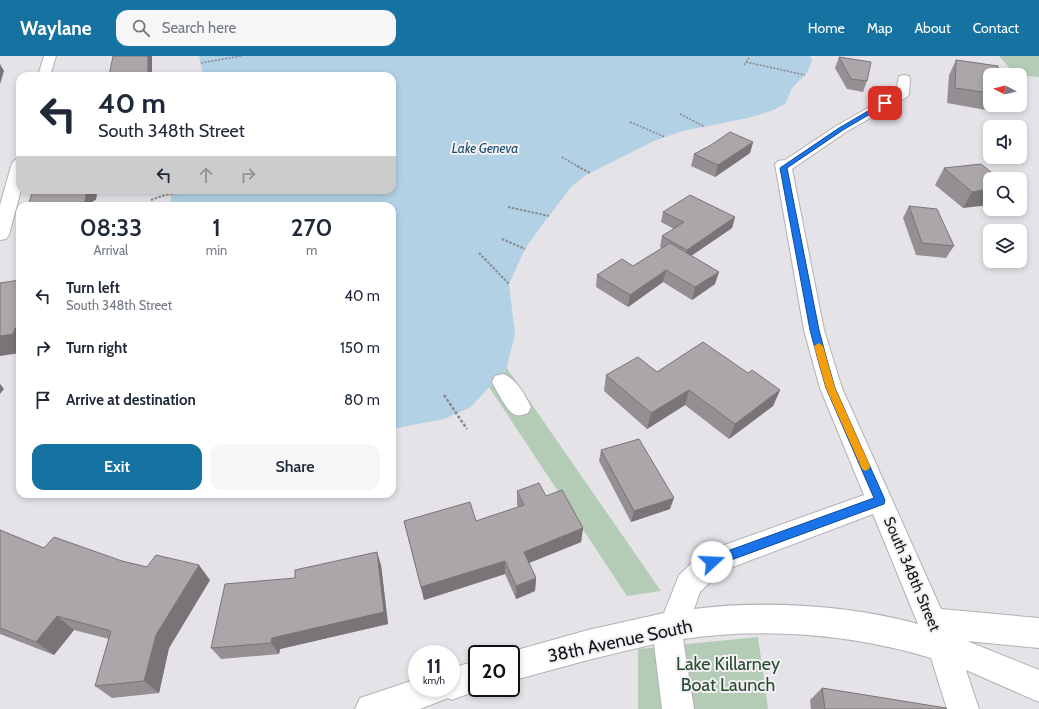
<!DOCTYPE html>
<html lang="en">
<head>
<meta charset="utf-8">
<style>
  :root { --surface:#fff; --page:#f6f6f7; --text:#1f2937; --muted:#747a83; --accent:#1673a1 }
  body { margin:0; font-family:Cabin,sans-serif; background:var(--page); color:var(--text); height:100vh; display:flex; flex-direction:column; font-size:15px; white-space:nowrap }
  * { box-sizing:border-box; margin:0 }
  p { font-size:13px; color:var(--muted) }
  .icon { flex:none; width:22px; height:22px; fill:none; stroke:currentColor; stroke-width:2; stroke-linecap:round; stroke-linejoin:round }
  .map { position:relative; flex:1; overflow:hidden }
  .sheet { position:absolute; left:16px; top:146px; width:380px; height:296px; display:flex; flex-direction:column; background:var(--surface); border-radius:12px; box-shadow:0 2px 6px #0003 }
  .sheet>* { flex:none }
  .hud { position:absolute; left:16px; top:16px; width:380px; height:122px; border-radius:12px; box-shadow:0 2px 6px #0003; background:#fff; color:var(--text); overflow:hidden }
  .needle { width:26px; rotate:277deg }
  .tools { position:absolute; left:983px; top:12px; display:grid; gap:8px }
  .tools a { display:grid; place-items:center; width:44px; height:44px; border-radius:8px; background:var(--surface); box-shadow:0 2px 6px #0003; font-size:20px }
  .speed { position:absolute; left:408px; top:589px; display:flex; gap:8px; font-size:20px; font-weight:700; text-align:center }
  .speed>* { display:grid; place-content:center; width:52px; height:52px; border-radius:50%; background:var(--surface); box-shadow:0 2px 6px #0003; line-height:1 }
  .speed small { font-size:10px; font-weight:400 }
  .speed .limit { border:2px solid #111; border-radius:6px; background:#fff; color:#111 }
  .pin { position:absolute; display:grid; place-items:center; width:34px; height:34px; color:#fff; margin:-17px; border-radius:8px; box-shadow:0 2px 6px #0006 }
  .me { position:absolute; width:44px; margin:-22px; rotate:70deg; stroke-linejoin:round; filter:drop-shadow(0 0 3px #0008) }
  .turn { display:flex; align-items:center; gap:14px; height:84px; padding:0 16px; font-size:18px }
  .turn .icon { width:52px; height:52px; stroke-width:2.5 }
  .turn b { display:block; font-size:28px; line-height:34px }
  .lanes { display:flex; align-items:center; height:38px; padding:0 16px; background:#0003; justify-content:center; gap:20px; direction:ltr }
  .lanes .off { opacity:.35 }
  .eta { display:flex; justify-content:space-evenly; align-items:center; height:68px; text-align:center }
  .eta b { font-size:24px; font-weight:600; line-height:28px }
  .button { display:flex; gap:8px; margin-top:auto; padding:8px 16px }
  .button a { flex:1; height:46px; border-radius:12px; background:var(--accent); color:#fff; font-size:16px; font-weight:600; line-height:46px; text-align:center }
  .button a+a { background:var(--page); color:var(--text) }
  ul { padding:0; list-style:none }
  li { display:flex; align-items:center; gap:12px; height:52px; padding:0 16px }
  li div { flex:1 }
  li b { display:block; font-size:15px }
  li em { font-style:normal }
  header { display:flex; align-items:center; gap:24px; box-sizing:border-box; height:56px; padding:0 20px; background:var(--accent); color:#fff }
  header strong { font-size:19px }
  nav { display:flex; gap:22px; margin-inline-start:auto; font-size:14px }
  .search { width:280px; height:36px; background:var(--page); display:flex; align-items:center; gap:10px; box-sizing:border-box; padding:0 14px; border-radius:12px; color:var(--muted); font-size:15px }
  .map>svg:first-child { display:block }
</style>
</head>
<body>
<header>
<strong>Waylane</strong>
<div class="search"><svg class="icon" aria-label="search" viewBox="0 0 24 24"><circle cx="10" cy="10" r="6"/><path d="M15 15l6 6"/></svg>Search here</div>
<nav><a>Home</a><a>Map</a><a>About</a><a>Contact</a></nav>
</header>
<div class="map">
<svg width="1039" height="653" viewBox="0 0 1039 653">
  <rect width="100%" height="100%" fill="#e6e3e8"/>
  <!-- green -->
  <g fill="#b4ccb6">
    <path d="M999,0h40v21l-23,-2z"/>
    <path d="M506,311l155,224 -34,5 -138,-209 14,-6z"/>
    <path d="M758,581l10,72h-130v-60z"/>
  </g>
  <!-- water -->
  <path fill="#b2d1e5" d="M199,0h611l2,5 -5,12 -15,15 -7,16 -14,7 -23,7 -65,13 -29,10 -68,34 -14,11 -33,43 -14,20 -16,35 6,50 -12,48 -14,5 -18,20 -27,12 -52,10v-223h-222l2,-16h220v-114h-189z"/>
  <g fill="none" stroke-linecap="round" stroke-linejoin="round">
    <!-- minor casing -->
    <g stroke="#b2b0b4" stroke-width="2">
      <g id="minor">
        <path d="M44,0h12l-6,20h-12z"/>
        <path d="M904,19l5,1 1,3 -1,15 -2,3 -61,35 -54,37 32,161 18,58 99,221 98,9v30l-72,-7 72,29v32l-73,-32 13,39h-32l-16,-51c-79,-24 -166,-31 -248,-19l11,70h-32l-8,-65 -66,16 -77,21v-27h-8l85,-24 76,-17 15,-38 23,-22 162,-58 -44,-107 -16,-58 -29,-166 3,-3 7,-1 51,-34 60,-34 3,-16zM873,458l45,110c-67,-19 -155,-24 -224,-15l6,-17 22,-21z"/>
        <path d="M20,102l1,32 -12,45 -3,4 -6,1v-35l12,-42 3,-3z"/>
        <path d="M503,318c13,4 22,21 28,33l-3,6c-5,2 -11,4 -16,0 -5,-3 -17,-25 -20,-31l3,-6z"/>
        <path d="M477,605v27h8l-34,12 -3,-2 -28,11h-65l5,-11 57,-19v9h34v-20z"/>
      </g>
    </g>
    <!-- path-far2 -->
    <g stroke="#8a878b" stroke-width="1.5" stroke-dasharray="2 1.5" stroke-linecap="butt">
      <path d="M746,6l59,13"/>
      <path d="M201,7l40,-7"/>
      <path d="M744,9l5,-7"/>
      <path d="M680,58l25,13"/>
      <path d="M630,66l35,15"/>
      <path d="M562,101l17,10"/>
    </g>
    <!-- path-far1 -->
    <g stroke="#8a878b" stroke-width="2" stroke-dasharray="2.5 1.5" stroke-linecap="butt">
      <path d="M577,110l13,7"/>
      <path d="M151,144l14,-5 32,-5"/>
      <path d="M508,151l41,9"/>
      <path d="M502,183l23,10"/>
      <path d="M479,197l30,31"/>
    </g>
    <!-- path -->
    <path stroke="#8a878b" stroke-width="2.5" stroke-dasharray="3 2" stroke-linecap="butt" d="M444,339l23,34"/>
    <!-- minor -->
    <use href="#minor" fill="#fff" fill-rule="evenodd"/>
  </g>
  <!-- wall -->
  <g fill="#938f92">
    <path d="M839,1l28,24 -4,11 -16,-3 -12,-21z"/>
    <path d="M956,4l34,15v30h5l-3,6 -45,-8 2,-28z"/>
    <path d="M753,86l-3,11 -35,24 -24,-11 3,-12z"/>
    <path d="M944,112l56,11 -37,29 -28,-23z"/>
    <path d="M909,150l45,40 -8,12 -30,-3 -13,-37z"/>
    <path d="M663,156l72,5 -3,11 -41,28 24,28 -23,16 -29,-18 -35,25 -32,-20 1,-12 36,-9 29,-18 -2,-1 2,-11 12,-7 -13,-7z"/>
    <path d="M657,316l91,1 32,17 -7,16 -44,33 -44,-34 -38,24 -43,-38 2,-16z"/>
    <path d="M601,394l69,59 -39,13 -32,-61z"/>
    <path d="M517,435l29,5 37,32 -2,14 -52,21 7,15 -1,13 -19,8 -11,-25 -81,26 -20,-79h72l42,-14 -1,-2z"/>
    <path d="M0,474l44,18 78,13 25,6 63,13 -41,68 -10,45 -47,5 -17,-12 14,-47 -35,-9 -20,25 -54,-21z"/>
    <path d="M381,509l7,59 -108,25 -1,5 -58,5 -10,-11 84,-70z"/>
    <path d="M822,632l125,21h-136l-1,-9z"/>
  </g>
  <!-- shaded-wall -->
  <g fill="#787477">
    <path d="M148,0h4v20h-7z"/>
    <path d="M0,8l4,7 -4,13z"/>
    <path d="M753,86l-3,11 -35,24 3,-12z"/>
    <path d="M990,133v16l-27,3 9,-16z"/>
    <path d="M87,134h14v3l-4,1 -1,6 -3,1v5h-9z"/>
    <path d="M735,161l-3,11 -47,32 2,-10z"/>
    <path d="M666,214l-3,12 -35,25 2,-12z"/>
    <path d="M719,216l-4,12 -23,16 3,-13z"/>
    <path d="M20,271v26l-20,3v-20l15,-8z"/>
    <path d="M0,328l4,5 -4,5z"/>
    <path d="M689,334l-4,15 -38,24 4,-16z"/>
    <path d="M780,334l-7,16 -44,33 6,-15z"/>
    <path d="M674,442l-4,11 -39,13 3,-11z"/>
    <path d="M583,472l-2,14 -57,23v-13z"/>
    <path d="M377,496l4,13 7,59 -108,25 -1,5 -8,-11 1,-5z"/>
    <path d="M505,505v13l-81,26 -3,-13z"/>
    <path d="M199,509l11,15 -41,68 -10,45 -15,-12 12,-46z"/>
    <path d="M536,522l-1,13 -19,8v-13z"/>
    <path d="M57,560l17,14 -20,25 -18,-13z"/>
  </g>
  <!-- building -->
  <g fill="#aba6aa" stroke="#787477">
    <path d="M113,0h35v19l-3,1h-36z"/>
    <path d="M839,1l32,5 -4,19 -16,-2z"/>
    <path d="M956,4l42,6 1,9h-9v18l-35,-5z"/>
    <path d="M730,76l23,10 -35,23 -24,-11 17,-9z"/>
    <path d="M981,108l19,15h-10v10l-18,3 -28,-24z"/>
    <path d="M33,134h54l-3,16h-56z"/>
    <path d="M690,139l45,22 -48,33 -25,-14 22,-14 -21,-10z"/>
    <path d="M909,150l28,3 17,37 -32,-3z"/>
    <path d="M670,187l49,29 -24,15 -29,-17 -36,25 -33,-20 25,-16 11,7z"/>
    <path d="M20,224v47l-5,1 -2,6 -13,2v-53z"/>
    <path d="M703,286l45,31 4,-3 28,20 -45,34 -46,-34 -38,23 -45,-38 32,-18 19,15z"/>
    <path d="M639,383l35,59 -40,13 -33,-61z"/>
    <path d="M539,427l7,13 16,-6 21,38 -59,24 12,26 -20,8 -11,-25 -84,26 -17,-66 66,-19 6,19 48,-16 -7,-14z"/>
    <path d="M0,474l44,18 10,-11 68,24 25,6 9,-12 43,10 -43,70 -12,46 -49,5 16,-55 -54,-15 -21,26 -36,-14z"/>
    <path d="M377,496l7,60 -112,26 -1,5 -60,5 14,-64 70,-6v-8z"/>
    <path d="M822,632l124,20 1,1h-122z"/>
  </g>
  <!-- route -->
  <path fill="#1a73e8" stroke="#114b97" d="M885,45l3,2 -1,1 -44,26 -56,38 32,162 8,30 8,28 50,112 -1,4 -172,63 -4,-1 -2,-4 2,-4 166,-60 -48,-110 -8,-28 -8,-30 -30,-162 59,-40z"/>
  <!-- slow -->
  <path fill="#f59e0b" d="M819,287l4,3 12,42 35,78 -1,3 -4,2 -3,-2 -36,-81 -12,-42z"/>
  <g text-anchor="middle" stroke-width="4" stroke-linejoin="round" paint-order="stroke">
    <!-- far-water labels -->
    <g font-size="13" font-style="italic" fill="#164b68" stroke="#f3f0f5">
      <text x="485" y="97">Lake Geneva</text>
    </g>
    <!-- street labels -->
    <g font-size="15" fill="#141315" stroke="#f3f0f5">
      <text transform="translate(912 518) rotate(67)" y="5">South 348th Street</text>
    </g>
    <!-- near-street labels -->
    <g font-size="18" fill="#141315" stroke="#f3f0f5">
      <text transform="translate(620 585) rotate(-12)" y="6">38th Avenue South</text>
    </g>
    <!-- near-park labels -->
    <g font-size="18" fill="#244c2a" stroke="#f3f0f5">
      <text x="728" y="614">Lake Killarney<tspan x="728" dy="21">Boat Launch</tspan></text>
    </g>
  </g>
</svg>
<div class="tools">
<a><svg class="needle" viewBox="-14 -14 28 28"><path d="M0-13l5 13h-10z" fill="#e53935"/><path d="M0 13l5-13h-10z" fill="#747a83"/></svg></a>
<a><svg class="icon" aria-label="sound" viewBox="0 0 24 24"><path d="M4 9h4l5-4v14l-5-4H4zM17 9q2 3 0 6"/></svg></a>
<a><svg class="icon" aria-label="search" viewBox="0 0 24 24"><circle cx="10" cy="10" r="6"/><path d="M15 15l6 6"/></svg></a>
<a><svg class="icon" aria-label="layers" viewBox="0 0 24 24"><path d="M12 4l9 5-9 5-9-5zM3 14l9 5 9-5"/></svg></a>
</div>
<div class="speed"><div>11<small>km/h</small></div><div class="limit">20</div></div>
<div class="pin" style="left:885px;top:47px;background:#d93025"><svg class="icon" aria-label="arrive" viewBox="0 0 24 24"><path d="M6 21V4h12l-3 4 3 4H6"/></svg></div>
<svg class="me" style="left:712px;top:506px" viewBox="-20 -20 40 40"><circle r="19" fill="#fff"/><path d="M0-13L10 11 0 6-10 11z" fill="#1a73e8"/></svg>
<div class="hud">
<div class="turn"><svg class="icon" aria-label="left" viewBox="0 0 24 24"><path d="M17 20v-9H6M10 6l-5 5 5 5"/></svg><div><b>40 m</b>South 348th Street</div></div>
<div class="lanes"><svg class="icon" aria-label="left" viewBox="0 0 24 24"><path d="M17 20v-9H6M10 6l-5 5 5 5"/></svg><svg class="icon off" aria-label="ahead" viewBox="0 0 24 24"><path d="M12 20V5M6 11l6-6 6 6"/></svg><svg class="icon off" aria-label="right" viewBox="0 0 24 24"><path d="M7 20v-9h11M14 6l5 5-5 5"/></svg></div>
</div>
<section class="sheet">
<div class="eta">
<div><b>08:33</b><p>Arrival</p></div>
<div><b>1</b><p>min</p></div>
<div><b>270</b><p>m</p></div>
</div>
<ul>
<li><svg class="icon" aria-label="left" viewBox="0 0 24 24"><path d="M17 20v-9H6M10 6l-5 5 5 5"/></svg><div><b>Turn left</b><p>South 348th Street</p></div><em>40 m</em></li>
<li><svg class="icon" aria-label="right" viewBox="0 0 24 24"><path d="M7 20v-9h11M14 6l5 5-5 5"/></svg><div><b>Turn right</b></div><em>150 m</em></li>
<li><svg class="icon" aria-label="arrive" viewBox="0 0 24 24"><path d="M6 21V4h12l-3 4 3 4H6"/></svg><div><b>Arrive at destination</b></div><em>80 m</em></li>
</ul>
<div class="button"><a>Exit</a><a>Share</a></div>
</section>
</div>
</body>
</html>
